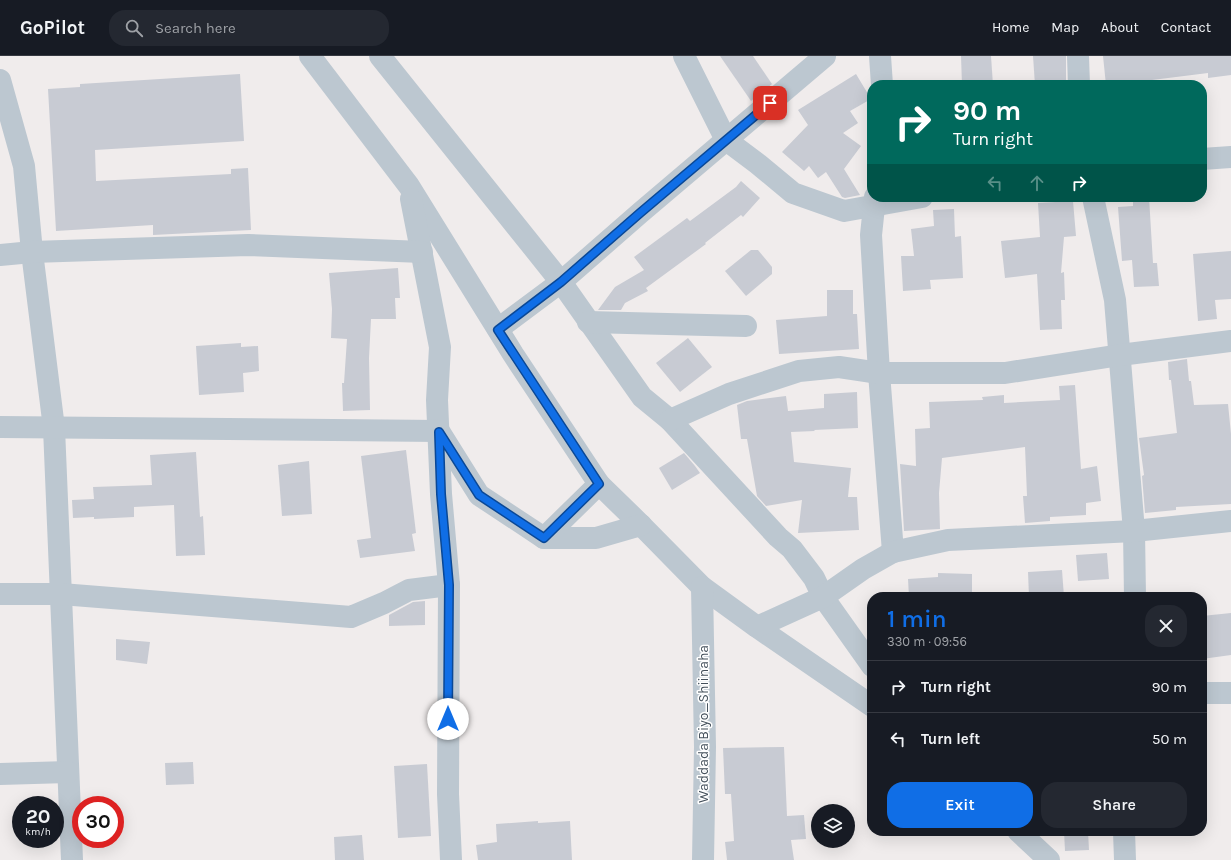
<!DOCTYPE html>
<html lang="en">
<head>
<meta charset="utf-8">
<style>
  :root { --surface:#171b24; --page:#242831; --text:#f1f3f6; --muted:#9ea1a6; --line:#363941; --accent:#106ee6 }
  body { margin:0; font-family:Karla,sans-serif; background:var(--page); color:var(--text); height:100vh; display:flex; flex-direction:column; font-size:15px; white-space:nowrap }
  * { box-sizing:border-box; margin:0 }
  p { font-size:13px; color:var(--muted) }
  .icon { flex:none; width:22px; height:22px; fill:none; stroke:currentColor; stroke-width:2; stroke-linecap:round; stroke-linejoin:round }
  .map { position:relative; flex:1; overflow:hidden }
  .panel { position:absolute; left:867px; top:536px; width:340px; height:244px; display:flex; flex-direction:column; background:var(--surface); border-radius:16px; box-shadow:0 4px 16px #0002 }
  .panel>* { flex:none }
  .guide { position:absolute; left:867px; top:24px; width:340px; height:122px; border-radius:16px; box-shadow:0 4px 16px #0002; background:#00695c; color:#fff; overflow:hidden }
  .controls { position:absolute; left:811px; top:748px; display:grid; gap:8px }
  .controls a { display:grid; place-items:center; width:44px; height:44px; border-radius:50%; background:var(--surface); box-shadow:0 4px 16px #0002; font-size:20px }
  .speed { position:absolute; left:12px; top:740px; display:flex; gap:8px; font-size:20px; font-weight:700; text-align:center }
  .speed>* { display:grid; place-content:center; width:52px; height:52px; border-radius:50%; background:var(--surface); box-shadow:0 4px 16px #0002; line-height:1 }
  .speed small { font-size:10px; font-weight:400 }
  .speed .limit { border:6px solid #d22; background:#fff; color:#111 }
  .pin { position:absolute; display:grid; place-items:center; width:34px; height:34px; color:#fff; margin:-17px; border-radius:8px; box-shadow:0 2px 6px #0006 }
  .me { position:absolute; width:44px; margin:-22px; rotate:0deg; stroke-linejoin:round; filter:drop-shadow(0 0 3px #0008) }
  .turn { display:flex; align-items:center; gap:14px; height:84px; padding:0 20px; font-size:18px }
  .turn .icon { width:52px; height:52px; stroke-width:2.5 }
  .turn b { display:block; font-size:28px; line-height:34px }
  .lanes { display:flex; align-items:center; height:38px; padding:0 20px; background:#0003; justify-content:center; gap:20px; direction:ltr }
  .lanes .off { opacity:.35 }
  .round { display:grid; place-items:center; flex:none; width:42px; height:42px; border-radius:16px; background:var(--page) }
  .summary { display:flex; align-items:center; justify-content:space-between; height:68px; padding:0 20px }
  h1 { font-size:24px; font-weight:600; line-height:30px; color:var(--accent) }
  .button { display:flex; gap:8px; margin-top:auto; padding:8px 20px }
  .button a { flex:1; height:46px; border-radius:16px; background:var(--accent); color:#fff; font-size:16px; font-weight:600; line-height:46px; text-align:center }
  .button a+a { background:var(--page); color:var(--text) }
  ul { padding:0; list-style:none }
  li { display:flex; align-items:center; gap:12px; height:52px; padding:0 20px; border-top:1px solid var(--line) }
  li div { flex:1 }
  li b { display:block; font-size:15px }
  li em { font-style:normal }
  header { display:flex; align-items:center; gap:24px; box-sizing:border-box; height:56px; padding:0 20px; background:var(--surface); border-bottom:1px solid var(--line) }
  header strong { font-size:19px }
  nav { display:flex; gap:22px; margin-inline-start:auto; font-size:14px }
  .search { width:280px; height:36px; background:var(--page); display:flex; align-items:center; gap:10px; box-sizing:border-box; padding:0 14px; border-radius:16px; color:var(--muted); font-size:15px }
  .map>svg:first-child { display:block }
</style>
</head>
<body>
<header>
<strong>GoPilot</strong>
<div class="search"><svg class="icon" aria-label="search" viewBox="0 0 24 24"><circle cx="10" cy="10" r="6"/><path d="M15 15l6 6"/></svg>Search here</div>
<nav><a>Home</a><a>Map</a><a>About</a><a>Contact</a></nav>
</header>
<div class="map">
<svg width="1231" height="804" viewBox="0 0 1231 804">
  <rect width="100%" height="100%" fill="#f0ecec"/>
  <!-- building -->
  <g fill="#c8cbd3">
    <path d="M720,0h33l19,28 -21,17z"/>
    <path d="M961,0h30l2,29h-31z"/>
    <path d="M1033,0h33v29h-31z"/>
    <path d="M1103,0h128v19l-23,3v-5l-72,9v3h-30z"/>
    <path d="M240,18l4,67 -149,9 1,31 135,-7v-5l17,-1 3,62 -98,5v-10l-97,6 -8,-142 32,-2v-3z"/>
    <path d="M856,18l15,25 -21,12 8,12 -15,10 18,13 -17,23 16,26 -15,3 -3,-1 -16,-25 -8,6 -9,-12 -5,5 -22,-19 26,-27 -10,-15z"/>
    <path d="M741,125l19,17 -17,19 -2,-2 -36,28 1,1 -60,44 2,3 -23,12 -4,7h-23l17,-23 29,-17 -10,-13 53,-39 3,3 46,-34z"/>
    <path d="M1133,141h16l4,66h4l2,23 -25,1 -2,-27 -10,1 -4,-54 15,-1z"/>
    <path d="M1073,145l3,35 -12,1 -3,36 3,-1 1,28h-4l1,29 -22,1 -3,-56 -32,4 -4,-37 39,-4 -2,-34z"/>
    <path d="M954,153l1,28 6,-1 2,42 -33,2 1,9 -28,2 -2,-35h13l-3,-27 23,-3 -1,-16z"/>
    <path d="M751,194h7l14,17v7l-26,22 -21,-25z"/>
    <path d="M1231,195v48l-16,1 2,19 -19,2 -5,-67z"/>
    <path d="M398,212l2,30h-5l1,21h-25l-2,39 1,52 -27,1 -1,-28h2l3,-44 -16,-1 1,-29 -3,-36z"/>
    <path d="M827,234h26v24h4l2,35 -80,5 -3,-34 51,-4z"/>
    <path d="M688,282l24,29 -32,25 -24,-29z"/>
    <path d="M241,287v4l17,-1 1,25 -16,2 1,19 -45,3 -3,-49z"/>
    <path d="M1187,303l2,22h2l3,24 34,-1 3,30v70l-55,3v3l-31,3 -3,-37 2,-1 -5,-37 38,-5 -6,-53h-2l-1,-18z"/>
    <path d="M1075,329l6,84 16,-3 4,35 -15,2v12l-36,2v4l-25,2 -2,-27h4l-2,-49 -83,11 -3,35 1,36 -36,2 -4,-67 16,2 -1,-37 15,-1 -1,-26 54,-2 -1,-3 22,-2v8l56,-3 -1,-14z"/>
    <path d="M857,336l1,36 -44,2 1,1 -24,1 3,30 57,6 -3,29h9l2,33 -61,3 4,-33 -36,6 -9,-10 -10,-57h-6l-4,-34 10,-4 39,-5 2,15 36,-3v-14z"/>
    <path d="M406,394l10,83 -4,1 3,17 -55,7 -3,-18 14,-2 -10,-82z"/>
    <path d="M196,396l4,65 3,-1 2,39 -29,1 -2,-51 -40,2v10l-40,2v-2l-21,1 -1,-18 22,-1 -1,-12 59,-2 -2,-30z"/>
    <path d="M684,397l11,13 5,7 -28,17 -13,-22z"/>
    <path d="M309,405l3,53 -30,2 -4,-51z"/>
    <path d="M1107,497l2,26 -31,2 -2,-26z"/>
    <path d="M1062,514l2,27h-35l-1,-25z"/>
    <path d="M938,517l34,1v23h-63l-1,-18 30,-2z"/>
    <path d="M425,545v24l-36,1v-11l24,-13z"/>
    <path d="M1231,557v42l-29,4v-43z"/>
    <path d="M116,583l34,3 -3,22 -31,-4z"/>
    <path d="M784,691l3,69 17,-1 2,24 -15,1 3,20h-67l-2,-18 9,-1 -3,-47h-6l-2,-46z"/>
    <path d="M193,706l1,22 -28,1 -1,-22z"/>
    <path d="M427,708l4,72 -33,2 -4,-72z"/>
    <path d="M538,765v2l32,-2 2,39h-94l-2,-15 21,-3 -1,-18z"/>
    <path d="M1064,775h24l1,19 -24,1z"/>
    <path d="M362,779l2,25h-29l-1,-23z"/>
  </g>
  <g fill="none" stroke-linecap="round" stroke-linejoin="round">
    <!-- street -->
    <g stroke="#bcc7d0" stroke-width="22">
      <path d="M310,0l99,130 104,168 86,130 42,41 61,62 55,40 115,79"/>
      <path d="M380,0l181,226 81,115 28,23 108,117 14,12 22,29 9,19 49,69"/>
      <path d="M684,0l42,84 32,24 35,29 51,18 78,-14"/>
      <path d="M880,0l2,29"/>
      <path d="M1078,0l1,29"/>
      <path d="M0,24l24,86 8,86 22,176 18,432"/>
      <path d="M1202,103l29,-2"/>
      <path d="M875,141l-4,38 8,138 14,179"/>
      <path d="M1093,141l22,103 19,231 1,66"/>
      <path d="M411,143l29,148 -3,53 4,94 8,91 -1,209 3,66"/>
      <path d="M0,199l32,-3 216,-7 174,7"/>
      <path d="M588,266l158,4"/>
      <path d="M498,273l63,-47 79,-69 185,-157"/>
      <path d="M670,364l59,-26 70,-23 40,-4 40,6h126l115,-18 111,-14"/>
      <path d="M0,371l439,4 40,64 65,43h52l45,-13"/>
      <path d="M544,482l55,-54"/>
      <path d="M702,531l3,160 -2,113"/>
      <path d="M0,538h61l290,23 33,-14 25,-13 40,-5"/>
      <path d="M757,571l66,-30 40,-28 30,-17 55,-12 186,-9 97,-10"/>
      <path d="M1202,637h29"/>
      <path d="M0,718l68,-2"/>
      <path d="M1018,775l31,29"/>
      <path d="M1124,775l1,29"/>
    </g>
  </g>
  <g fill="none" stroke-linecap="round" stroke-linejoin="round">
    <!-- route casing -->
    <g stroke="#0a4896" stroke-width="10">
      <path id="route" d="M448,663l1,-134 -8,-91 -2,-62 40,63 65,43 55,-54 -101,-154 63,-48 79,-69 130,-110"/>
    </g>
    <!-- route -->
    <use href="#route" stroke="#106ee6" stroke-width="7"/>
  </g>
  <g text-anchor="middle" stroke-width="3" stroke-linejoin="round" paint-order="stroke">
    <!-- street labels -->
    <g font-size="14" fill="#44505b" stroke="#fff">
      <text transform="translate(703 668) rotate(-90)" y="5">Waddada Biyo_Shiinaha</text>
    </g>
  </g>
</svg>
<div class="controls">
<a><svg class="icon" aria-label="layers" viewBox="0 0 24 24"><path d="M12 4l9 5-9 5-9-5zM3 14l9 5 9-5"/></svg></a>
</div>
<div class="speed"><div>20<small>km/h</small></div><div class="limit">30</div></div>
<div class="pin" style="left:770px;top:47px;background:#d93025"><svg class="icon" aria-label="arrive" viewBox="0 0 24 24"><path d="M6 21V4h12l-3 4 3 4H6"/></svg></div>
<svg class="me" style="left:448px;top:663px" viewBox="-20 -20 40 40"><circle r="19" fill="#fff"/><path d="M0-13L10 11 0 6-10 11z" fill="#106ee6"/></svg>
<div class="guide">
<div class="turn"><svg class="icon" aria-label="right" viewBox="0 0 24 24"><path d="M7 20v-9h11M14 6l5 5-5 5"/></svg><div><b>90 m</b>Turn right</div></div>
<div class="lanes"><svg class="icon off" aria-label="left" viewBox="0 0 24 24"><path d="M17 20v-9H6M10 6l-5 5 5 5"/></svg><svg class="icon off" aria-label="ahead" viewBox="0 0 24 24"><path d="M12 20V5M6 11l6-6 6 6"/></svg><svg class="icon" aria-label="right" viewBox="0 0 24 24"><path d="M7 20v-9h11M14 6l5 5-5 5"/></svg></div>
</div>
<section class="panel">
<div class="summary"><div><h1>1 min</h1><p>330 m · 09:56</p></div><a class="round"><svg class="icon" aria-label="close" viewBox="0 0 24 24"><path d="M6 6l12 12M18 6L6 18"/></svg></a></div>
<ul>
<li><svg class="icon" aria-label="right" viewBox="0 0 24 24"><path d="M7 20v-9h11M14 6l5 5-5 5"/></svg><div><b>Turn right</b></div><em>90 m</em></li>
<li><svg class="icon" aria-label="left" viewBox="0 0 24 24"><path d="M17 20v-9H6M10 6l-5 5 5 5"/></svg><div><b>Turn left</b></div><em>50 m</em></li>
</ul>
<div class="button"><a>Exit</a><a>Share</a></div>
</section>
</div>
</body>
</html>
